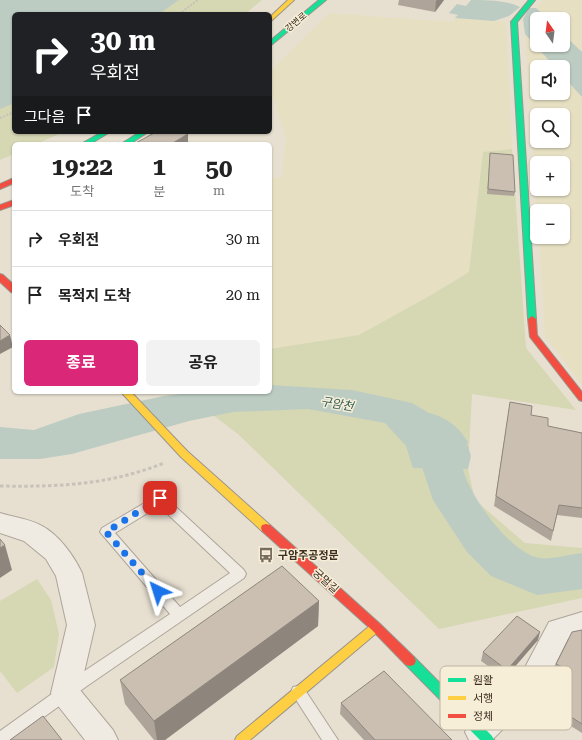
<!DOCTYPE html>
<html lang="ko">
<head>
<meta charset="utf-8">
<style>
  :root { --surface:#fff; --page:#f2f2f2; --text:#222; --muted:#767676; --line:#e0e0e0; --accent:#db2777 }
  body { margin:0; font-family:"Roboto Serif","Noto Sans KR",serif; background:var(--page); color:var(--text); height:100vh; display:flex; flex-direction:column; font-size:15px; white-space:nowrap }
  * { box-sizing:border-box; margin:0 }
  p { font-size:13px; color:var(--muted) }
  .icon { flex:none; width:22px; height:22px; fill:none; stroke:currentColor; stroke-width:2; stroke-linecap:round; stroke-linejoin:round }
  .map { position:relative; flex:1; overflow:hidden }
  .side { position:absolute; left:12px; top:142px; width:260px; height:252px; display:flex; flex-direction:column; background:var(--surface); border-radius:6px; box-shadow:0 1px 3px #0004 }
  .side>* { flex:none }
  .guide { position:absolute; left:12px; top:12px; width:260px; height:122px; border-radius:6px; box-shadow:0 1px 3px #0004; background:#202124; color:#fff; overflow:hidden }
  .needle { width:26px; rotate:346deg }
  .tools { position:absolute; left:530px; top:12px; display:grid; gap:8px }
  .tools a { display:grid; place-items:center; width:40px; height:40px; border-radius:6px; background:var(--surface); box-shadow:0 1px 3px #0004; font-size:20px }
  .pin { position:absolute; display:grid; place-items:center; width:34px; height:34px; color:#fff; margin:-17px; border-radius:8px; box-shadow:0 2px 6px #0006 }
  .me { position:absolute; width:44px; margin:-22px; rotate:319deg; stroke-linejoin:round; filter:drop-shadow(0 0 3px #0008) }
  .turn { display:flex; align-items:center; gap:14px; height:84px; padding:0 12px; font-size:18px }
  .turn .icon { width:52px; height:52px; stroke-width:2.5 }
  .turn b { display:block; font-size:28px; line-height:34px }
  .then { display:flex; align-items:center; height:38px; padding:0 12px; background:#0003; gap:8px; font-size:15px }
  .eta { display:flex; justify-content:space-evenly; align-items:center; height:68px; text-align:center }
  .eta b { font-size:24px; font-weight:700; line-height:28px }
  .cta { display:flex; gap:8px; margin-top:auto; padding:8px 12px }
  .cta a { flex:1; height:46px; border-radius:6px; background:var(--accent); color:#fff; font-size:16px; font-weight:700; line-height:46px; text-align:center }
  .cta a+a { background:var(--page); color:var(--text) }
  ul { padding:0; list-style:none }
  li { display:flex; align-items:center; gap:12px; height:56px; padding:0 12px; border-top:1px solid var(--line) }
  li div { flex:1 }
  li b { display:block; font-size:15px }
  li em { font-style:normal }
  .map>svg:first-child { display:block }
</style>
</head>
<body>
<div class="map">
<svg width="582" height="740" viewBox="0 0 582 740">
  <rect width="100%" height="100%" fill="#e7e0d1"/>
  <!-- farmland -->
  <g fill="#e6dfc2" fill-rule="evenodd">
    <path d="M543,0h39v52l-19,-18v-15h-15l-12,-11z"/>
    <path d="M330,13l123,9 2,-4 51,4 6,127 -29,3 -14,120 -36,22 -74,41 -89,14v-171h12l4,-40 -16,-50v-17z"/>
    <path d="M525,34l30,33h-18v26h26v-17l19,21v288l-37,-49 -6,-99h24v-26h-26v3zM537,115h26v26h-26zM537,163h26v26h-26z"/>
  </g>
  <!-- green -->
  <g fill="#d6d7b3">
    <path d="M0,0h262l-17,14h-231v118h49l-26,12h-23v10l-14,6z"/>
    <path d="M512,149l14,199 50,62 -104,-16 -4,75 7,31 50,43 57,5v50l-143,31 -200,-194 -56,-43h87v-43l89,-14 74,-41 36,-22 14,-120z"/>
    <path d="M37,579l14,21 8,34 -5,33 -37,26 -17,-22v-70z"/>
  </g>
  <!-- water -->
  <g fill="#bcccc2">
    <path d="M0,0h179l-20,14h-145v89l-14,6z"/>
    <path d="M471,0c15,0 35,0 49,7l-11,9 -15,5 -39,-3 3,-3 -9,-2 8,-9 9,2z"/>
    <path d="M529,8h7l12,11h-11v26h26v-11l19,18v45l-19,-21v-9h-8l-30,-33 -2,-15z"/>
    <path d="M270,385l82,5 60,13 39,23 17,20 3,10 -3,13 -55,-1 -7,-22 -21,-23 -77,-14 -75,3 -44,9 -117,33 -32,5h-40v-32l34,3 45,-16 85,-18 32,-4h74z"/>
  </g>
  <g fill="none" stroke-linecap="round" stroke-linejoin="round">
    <!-- river -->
    <path fill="#bcccc2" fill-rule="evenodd" d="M430,413c17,5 29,14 38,29 -2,6 -8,17 -6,23 5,28 48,89 78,93 9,2 32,-4 42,-5v36l-45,6 -46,-19 -24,-24 -34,-52 -12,-36 6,-18 -11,-9 -5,-10 5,-10z"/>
    <!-- lane casing -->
    <g stroke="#ada599" stroke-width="2">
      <g id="lane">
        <path d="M160,494l4,2 80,74 2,4 -2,4 -157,108 -75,54h-12v-9l77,-55 93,-62 -70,-82 2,-4zM159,506l71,67 -50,34 -65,-74z"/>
        <path d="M298,686l5,1 35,53h-16l-31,-48 2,-5z"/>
      </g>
    </g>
    <!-- street casing -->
    <g stroke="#ada599" stroke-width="2">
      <g id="street">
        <path d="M0,513c13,4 30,6 42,13 17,9 32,30 40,47l13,52 -15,65 33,40 5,10h-33l-30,-38 -4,-9 16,-68 -11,-49 -10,-17 -22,-18 -24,-8z"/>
        <path d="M582,612v24l-14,3 -25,50 -51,51h-23l-4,-8 5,-10 53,-51 26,-49z"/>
      </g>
    </g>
    <!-- fast casing -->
    <g stroke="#9c958a" stroke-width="2">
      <g id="fast">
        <path d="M319,0h7l-56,46v-5z"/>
        <path d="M529,0h6l-18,22 19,297 -4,3 -4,-3 -17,-297z"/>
        <path d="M102,132h8l-20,12h-9z"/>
        <path d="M140,132h8l-18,12h-9z"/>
        <path d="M410,656l4,1 78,79 2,4h-14l-74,-75 -2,-4 2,-4z"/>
      </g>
    </g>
    <!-- slow casing -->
    <g stroke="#9c958a" stroke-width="2">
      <g id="slow">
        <path d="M288,0h6l-24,22v-5z"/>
        <path d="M121,392h10l56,59 83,74 1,3 -1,3 -4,1 -4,-1 -81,-74z"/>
        <path d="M376,622l4,2 2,3 -2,3 -130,110h-15l2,-4 135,-112z"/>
      </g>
    </g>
    <!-- jam casing -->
    <g stroke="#9c958a" stroke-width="2">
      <g id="jam">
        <path d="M14,178v5l-14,6v-5z"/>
        <path d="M14,200v5l-14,5v-5z"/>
        <path d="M0,274l3,1 11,10v8l-3,-1 -11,-10z"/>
        <path d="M532,316l4,3 1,16 45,57v9l-3,-1 -49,-63 -2,-18z"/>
        <path d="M266,524l4,1 110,99 34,33 2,4 -2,4 -4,1 -4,-1 -34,-35 -110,-99 -1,-3 1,-3z"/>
      </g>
    </g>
    <!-- path-far1 -->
    <g stroke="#c8c2b9" stroke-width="2" stroke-dasharray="2 1.5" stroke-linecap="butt">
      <path d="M179,14l19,-14"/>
      <path d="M0,118l14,-6"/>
    </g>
    <!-- path -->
    <path stroke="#c8c2b9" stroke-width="3" stroke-dasharray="3.5 2.5" stroke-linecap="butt" d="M0,486c58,1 109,-1 164,-23"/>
    <!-- lane -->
    <use href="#lane" fill="#efebe3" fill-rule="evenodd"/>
    <!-- street -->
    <use href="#street" fill="#efebe3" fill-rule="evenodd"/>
    <!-- fast -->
    <use href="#fast" fill="#16e098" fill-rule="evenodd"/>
    <!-- slow -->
    <use href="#slow" fill="#ffcf43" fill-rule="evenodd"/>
    <!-- jam -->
    <use href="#jam" fill="#f24e42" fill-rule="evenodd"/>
  </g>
  <!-- wall -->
  <g fill="#afa499">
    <path d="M399,0h45l-9,12 -37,-7z"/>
    <path d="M490,153l25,39 -1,4 -27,-2z"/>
    <path d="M510,402l38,24 34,7v85l-25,-3 -6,26 -57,-35z"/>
    <path d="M319,601l-1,25 -153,114h-11l-29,-36 -5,-24z"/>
    <path d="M582,630v103l-40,-25 3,-8 16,-24 -8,-4 3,-8z"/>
    <path d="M538,640l-33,38 -24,-17 2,-9z"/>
    <path d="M341,703l111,37h-88l-24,-26z"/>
  </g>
  <!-- shaded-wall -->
  <g fill="#8e867d">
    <path d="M437,0h7l-9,12 1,-11z"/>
    <path d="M188,134v8l-2,2h-15z"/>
    <path d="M10,335l3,12 -13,7v-13z"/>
    <path d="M5,545l7,25 -12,8v-30z"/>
    <path d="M319,601l-1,25 -153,114h-8l-3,-19z"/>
    <path d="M540,632l-2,8 -33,38 2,-8z"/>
  </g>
  <!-- building -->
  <g fill="#cbbfb2" stroke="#8e867d">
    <path d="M156,132h27l5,2 -17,10h-37z"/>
    <path d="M490,153l23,2 2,37 -27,-3z"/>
    <path d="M0,325l10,10 -10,6z"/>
    <path d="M510,402l22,4 -1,9 17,3v8l34,7v75l-23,-3 -6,26 -57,-35z"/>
    <path d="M0,539l5,6 -5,3z"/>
    <path d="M282,566l37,35 -165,120 -34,-41z"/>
    <path d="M517,616l23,16 -33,38 -24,-18z"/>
    <path d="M582,630v94l-37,-24 21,-31 -10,-5 16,-32z"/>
    <path d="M384,671l68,69h-77l-34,-37z"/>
    <path d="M43,716l19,24h-52z"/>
  </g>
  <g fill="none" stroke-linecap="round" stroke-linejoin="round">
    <!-- route -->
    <path stroke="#1a73e8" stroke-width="7" stroke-dasharray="0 12.6" d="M158,591l-52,-59 54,-34"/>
  </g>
  <!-- icons -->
  <defs>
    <g id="bus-bare" transform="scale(1.2)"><path d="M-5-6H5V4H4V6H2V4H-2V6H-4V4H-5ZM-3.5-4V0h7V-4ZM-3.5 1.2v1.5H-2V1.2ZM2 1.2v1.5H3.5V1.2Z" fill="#786c5e" stroke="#f7eed8" stroke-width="2.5" paint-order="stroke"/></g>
  </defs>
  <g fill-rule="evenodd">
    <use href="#bus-bare" x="266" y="555"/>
  </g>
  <g text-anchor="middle" stroke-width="3" stroke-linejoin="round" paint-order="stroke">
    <!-- far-street labels -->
    <g font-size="9" fill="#3d2e20" stroke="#f7eed8">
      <text transform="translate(296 22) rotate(-40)" y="3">강변로</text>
    </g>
    <!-- poi labels -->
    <g font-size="11" font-weight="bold" fill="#3d2e20" stroke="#f7eed8" text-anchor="start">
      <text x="278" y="559">구암주공정문</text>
    </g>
    <!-- street labels -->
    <g font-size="11" fill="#3d2e20" stroke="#f7eed8">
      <text transform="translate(326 581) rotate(42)" y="4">궁멀길</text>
    </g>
    <!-- water labels -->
    <g font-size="12" font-style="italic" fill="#2f5d5a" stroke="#f7eed8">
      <text transform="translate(337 404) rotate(10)" y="4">구암천</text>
    </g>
  </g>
  <!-- legend -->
  <rect x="440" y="666" width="132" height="64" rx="6" fill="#f7eed8" stroke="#bfb4a1" stroke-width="1"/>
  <rect x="448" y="678" width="18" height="4" fill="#16e098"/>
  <rect x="448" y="696" width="18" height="4" fill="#ffcf43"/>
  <rect x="448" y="714" width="18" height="4" fill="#f24e42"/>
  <g font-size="11" fill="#3d2e20">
    <text x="473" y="684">원활</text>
    <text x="473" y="702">서행</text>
    <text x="473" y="720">정체</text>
  </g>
</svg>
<div class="tools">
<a><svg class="needle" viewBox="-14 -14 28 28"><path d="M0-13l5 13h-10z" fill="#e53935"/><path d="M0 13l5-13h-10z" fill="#767676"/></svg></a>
<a><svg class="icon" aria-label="sound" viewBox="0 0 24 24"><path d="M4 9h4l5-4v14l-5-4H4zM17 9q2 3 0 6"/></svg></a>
<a><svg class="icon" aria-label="search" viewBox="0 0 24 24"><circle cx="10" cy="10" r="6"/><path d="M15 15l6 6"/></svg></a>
<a>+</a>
<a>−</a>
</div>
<div class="pin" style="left:160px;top:498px;background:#d93025"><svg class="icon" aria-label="arrive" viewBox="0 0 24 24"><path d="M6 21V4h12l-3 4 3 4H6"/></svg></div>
<svg class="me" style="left:158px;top:591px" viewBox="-20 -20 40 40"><path d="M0-17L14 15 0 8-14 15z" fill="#1a73e8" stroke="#fff" stroke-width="4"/></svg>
<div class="guide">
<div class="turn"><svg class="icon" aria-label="right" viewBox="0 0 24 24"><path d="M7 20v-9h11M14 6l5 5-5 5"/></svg><div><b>30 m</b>우회전</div></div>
<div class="then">그다음<svg class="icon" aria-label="arrive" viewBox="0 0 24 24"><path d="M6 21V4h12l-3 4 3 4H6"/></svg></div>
</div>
<section class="side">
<div class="eta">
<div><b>19:22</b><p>도착</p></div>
<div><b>1</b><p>분</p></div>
<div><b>50</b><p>m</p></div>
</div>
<ul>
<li><svg class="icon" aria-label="right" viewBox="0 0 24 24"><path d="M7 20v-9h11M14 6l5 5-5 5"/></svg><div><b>우회전</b></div><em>30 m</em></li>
<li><svg class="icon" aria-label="arrive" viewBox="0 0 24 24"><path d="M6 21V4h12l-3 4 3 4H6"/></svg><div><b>목적지 도착</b></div><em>20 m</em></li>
</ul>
<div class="cta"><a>종료</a><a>공유</a></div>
</section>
</div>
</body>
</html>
